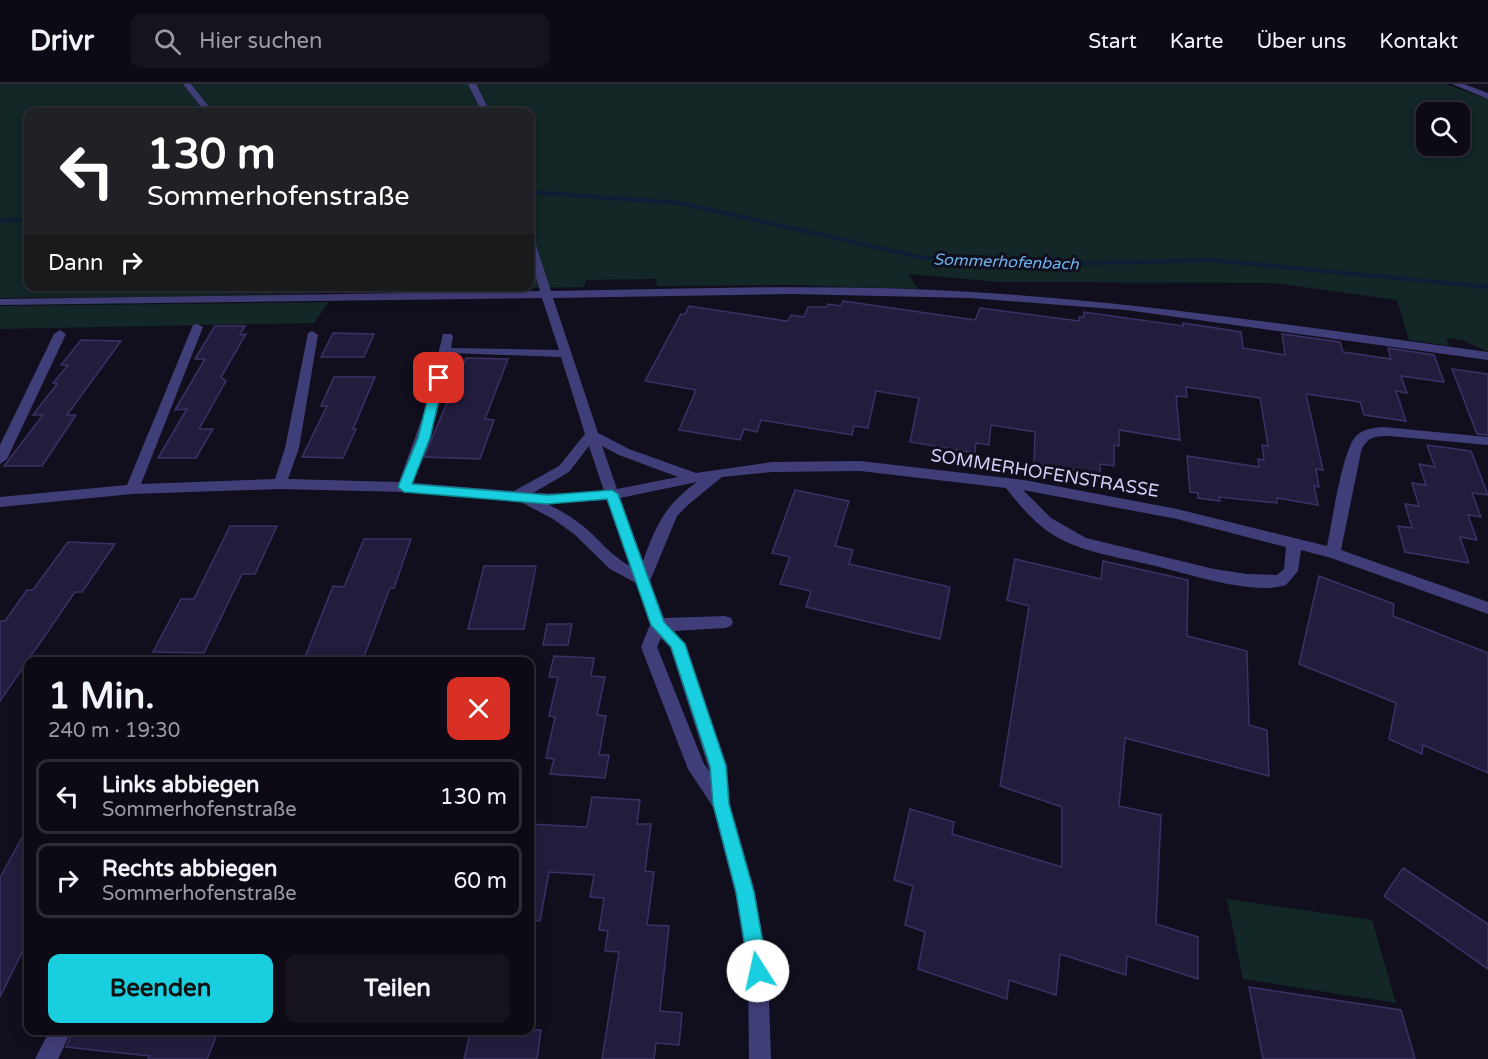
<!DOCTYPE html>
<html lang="de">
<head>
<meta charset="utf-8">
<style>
  :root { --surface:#0d0a16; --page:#16131f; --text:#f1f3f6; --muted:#9a9aa1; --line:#2d2b35; --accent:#19cede }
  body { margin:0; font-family:"Varela Round",sans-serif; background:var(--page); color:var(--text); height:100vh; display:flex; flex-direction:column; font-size:22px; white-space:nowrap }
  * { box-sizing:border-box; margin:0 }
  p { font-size:20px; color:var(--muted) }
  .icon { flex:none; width:33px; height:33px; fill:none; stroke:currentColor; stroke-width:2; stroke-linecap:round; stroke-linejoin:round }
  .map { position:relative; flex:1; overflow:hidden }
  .panel { position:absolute; left:24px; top:573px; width:510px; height:378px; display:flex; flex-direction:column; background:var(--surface); border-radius:12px; box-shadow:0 3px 15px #0003,0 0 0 2px var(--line) }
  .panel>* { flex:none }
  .top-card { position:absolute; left:24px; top:24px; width:510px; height:183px; border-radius:12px; box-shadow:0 3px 15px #0003,0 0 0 2px var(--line); background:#202124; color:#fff; overflow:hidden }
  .controls { position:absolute; left:1416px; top:18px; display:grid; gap:12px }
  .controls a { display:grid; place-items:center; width:54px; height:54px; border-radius:12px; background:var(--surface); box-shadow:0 3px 15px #0003,0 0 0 2px var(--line); font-size:30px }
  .pin { position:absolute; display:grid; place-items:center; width:51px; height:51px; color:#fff; margin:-26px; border-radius:12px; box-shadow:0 3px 9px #0006 }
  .me { position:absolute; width:66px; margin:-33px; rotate:350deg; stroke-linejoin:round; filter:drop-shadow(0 0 4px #0008) }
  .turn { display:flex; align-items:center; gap:21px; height:126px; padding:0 24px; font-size:27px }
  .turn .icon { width:78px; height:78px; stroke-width:2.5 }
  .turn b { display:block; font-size:42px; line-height:51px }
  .then { display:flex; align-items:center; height:57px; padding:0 24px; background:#0003; gap:12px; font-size:22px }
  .round { display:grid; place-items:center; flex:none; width:63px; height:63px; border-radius:12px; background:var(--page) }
  .headline { display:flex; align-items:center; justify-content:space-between; height:102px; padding:0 24px }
  h1 { font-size:36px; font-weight:700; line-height:45px }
  .action { display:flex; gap:12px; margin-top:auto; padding:12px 24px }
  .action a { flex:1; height:69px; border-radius:12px; background:var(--accent); color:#111; font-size:24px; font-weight:700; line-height:69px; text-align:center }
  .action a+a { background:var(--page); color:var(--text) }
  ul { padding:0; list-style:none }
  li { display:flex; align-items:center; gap:18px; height:75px; margin:0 12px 9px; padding:0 12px; border:3px solid var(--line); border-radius:12px }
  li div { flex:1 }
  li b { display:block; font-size:22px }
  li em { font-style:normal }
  header { display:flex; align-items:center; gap:36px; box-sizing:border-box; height:84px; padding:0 30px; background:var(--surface); border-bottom:2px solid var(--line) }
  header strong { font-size:28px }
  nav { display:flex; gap:33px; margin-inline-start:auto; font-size:21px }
  .search { width:420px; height:54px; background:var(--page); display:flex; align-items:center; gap:15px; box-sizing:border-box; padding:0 21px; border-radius:12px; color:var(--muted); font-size:22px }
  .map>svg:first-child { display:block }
</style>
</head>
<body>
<header>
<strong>Drivr</strong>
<div class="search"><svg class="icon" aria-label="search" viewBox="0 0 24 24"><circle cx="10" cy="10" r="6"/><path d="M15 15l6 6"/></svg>Hier suchen</div>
<nav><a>Start</a><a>Karte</a><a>Über uns</a><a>Kontakt</a></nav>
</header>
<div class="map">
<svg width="1488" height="975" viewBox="0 0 1488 975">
  <rect width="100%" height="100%" fill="#110e1e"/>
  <!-- green -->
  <g fill="#122726" fill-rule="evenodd">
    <path d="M0,0h1445l43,15v253l-25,-12 -17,-2 4,8 -41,-6 -12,-40 -123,-17 -275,-1 -91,-8 10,15 -133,-4 -128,1 -1,-7 -70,1 -2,7 -430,10 -154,1zM28,28h502v174h-502zM1426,28h34v34h-34z"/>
    <path d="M329,218l-15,21 -314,6v-23z"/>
    <path d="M1227,815l145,21 24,83 -153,-24z"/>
  </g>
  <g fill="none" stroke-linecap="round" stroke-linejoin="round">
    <!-- stream -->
    <g fill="#0e1e37" fill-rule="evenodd">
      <path d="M530,106l150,11 244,55 137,6 151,-4 276,27v4l-276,-27 -151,4 -137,-6 -244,-55 -150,-11z"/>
      <path d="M28,133v4l-28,2v-4z"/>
    </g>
  </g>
  <!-- building -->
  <g fill="#221d3d" stroke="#3b3166" stroke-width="1.5">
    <path d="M843,217l132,19 5,-12 99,13v-4h5v-5l99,14v-3l58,9 2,16 42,7 -3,-21 58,8 3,10 48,7 -3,-11 46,7 10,27 -43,-6 6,17 -11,-2 10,30 -42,-6 -4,-13 -54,-8 17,76 -7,-1 3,18 -5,-1 4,19 -41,-7v5l-58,-6 1,4 -22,-3v-5l-8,-1 -3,-36 72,11 -1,-8 6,1 -2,-15 6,1 -8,-48 -74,-11 1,10 -11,-1 4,44 -61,-10v16l-5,-1v21l-14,-2v11l-66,-12 1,-31 -44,-7 -2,20 -13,-2 -1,10 -65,-11 9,-44 -43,-7 -8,37 -14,-2 -2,9 -91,-15 -4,12 -13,-3 -4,11 -61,-10 17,-40 -51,-9 36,-67h4l4,-8 97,15 3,-1 2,-5 13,2 4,-10h19l1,-3 13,2z"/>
    <path d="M215,242h30l-5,9 6,-1 -25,43 5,4 -27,48h14l-17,29h-38l29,-49 -12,1 30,-51h-10z"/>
    <path d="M333,249l41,1 -10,23h-43z"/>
    <path d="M81,256l40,1 -54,74h9l-34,51h-38l39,-51h-10l24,-31 -4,-1 15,-18h-7z"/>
    <path d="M466,274l42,1 -23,60 9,1 -14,39 -56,-2z"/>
    <path d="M1452,285l36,5v61l-11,-1z"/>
    <path d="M334,293h41l-22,52h3l-13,29 -41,-1 25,-51h-6z"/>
    <path d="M1427,361l44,6 17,44 -16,-2 9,24 -13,-2 9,25 -17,-3 9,26 -64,-11 -7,-26 14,2 -7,-24 14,2 -7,-23 14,2 -7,-21 16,3z"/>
    <path d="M795,406l54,11 -14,45 18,4 -4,14 101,23 -10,52 -134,-32 5,-16 -31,-7 10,-27 -18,-4z"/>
    <path d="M230,442h47l-22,48h-13l-38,79 -51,-1 28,-53h13z"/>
    <path d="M364,455h47l-17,49h-4l-28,74h-59l30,-76 11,1z"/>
    <path d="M68,458l47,2 -33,48h-7l-75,109v-80h5l22,-31h6z"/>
    <path d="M1015,475l86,20 2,-18 85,19 -1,56 60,15 2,74 18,5 2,46 -144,-38 -6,68 42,9 -5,109 42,13v42l-71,-23 -1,19 -66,-21 -4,41 -47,-15 -2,19 -89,-30 7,-37 -20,-7 8,-39 -19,-6 16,-71 44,13 -2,12 110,33v-60l-62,-21 29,-180 -22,-6z"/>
    <path d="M484,482h52l-12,63h-56z"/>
    <path d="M1319,492l75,28 -1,12 95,37v120l-65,-28 -1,9 -33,-15 7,-36 -97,-39z"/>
    <path d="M547,540h25l-4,21h-25z"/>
    <path d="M554,572l40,2 -3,18 14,1 -8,38 9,1 -7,39h10l-4,23 -55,-4 4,-15 -8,-1 9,-41 -6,-1 9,-39h-9z"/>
    <path d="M592,713l48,3 -3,24h14l-6,47 9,1 -7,53 22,1 -9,85 22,2 -3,32 -23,-2 -2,16h-52l17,-107 -14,-1 3,-20 -9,-1 5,-32 -14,-1 4,-22 -45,-3 -9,49 -10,-1v-96l57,3z"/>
    <path d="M28,742v114l-28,57v-119z"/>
    <path d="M1403,784l85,56v45l-104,-73z"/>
    <path d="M1249,903l152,23 14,49h-152z"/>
    <path d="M74,946h145l-12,29h-59l2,-3 -84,-9z"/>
    <path d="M471,946h70l-4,29h-73z"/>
  </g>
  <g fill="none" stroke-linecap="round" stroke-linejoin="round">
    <!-- minor -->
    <g fill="#403e78" fill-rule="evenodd">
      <path d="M183,0h8l22,28h-8z"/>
      <path d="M468,0h8l14,28h-8z"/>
      <path d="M1452,0h12l24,9v6z"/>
      <path d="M530,155l5,3 16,49c140,-2 281,-8 421,1 173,10 344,37 516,60v8l-362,-50 -156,-12 -179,-4 -238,4 45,135 31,16 67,24 76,-11 88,-1 164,19 153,29 150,37c5,-23 15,-95 29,-110 7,-7 17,-8 27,-9l105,10v8l-99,-9c-14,0 -23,1 -28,16l-20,98 147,52v12l-157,-56 -30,-8 -3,21 -12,14c-33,11 -100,-12 -135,-20 -32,-8 -67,-12 -96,-29 -20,-12 -35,-30 -49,-48l-146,-17 -88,1 -50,5 -33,27 -12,12 -27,65 14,37 61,-2 6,2 2,4 -2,4 -6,2 -51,3 11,13 42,122 3,38 25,88 13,79 3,88h-22l-1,-88 -13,-79 -22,-85 -25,-38 -47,-122 9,-22 -14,-42 -26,-14 -36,-35 -21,-15 -32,-17 -117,-10 -124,-3 -148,5 -132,13v-10l127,-12 66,-160 4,-1 6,3 -62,157 134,-5 10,-31 23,-115 4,-2 6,4 -19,113 -11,31 111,3 25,-69 19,-79h8l2,2 -2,12 108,2 -17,-52 -542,7v-6l540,-8 -10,-34zM450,269l111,4 24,77 -26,32 -45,25 -101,-8 24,-70zM589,362l15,45 -30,3 -41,-1 36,-21zM602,362l17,9 59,22 -61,12zM697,398c-32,23 -41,43 -54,79l-23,-63zM1023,406l154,29 109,28 -2,22 -7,6 -30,-1 -33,-5 -128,-31 -35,-20zM607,416l23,66c-19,-10 -31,-27 -47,-40 -11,-9 -23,-16 -36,-22zM661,554l9,9 40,125 -6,-8 -47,-117z"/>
      <path d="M60,246l6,4 -59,125 -7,5v-19l54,-111z"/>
      <path d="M50,946h22l-14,29h-23z"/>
    </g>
  </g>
  <!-- route -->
  <path fill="#19cede" stroke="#108690" stroke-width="1.5" d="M439,290l5,4 -14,60 -18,46 136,11 64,-5 6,4 46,128 21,22 41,122 3,38 25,88 14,79 -3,7 -7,2 -6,-2 -3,-7 -13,-79 -23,-88 -3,-38 -39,-119 -20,-22 -44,-126 -59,5 -144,-12 -6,-5 20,-49 15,-60z"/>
  <g text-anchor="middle" stroke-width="6" stroke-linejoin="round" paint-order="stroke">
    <!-- far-water labels -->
    <g font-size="16" font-style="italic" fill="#6ab4ee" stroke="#110e1e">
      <text transform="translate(1006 177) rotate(2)" y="6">Sommerhofenbach</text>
    </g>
    <!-- street labels -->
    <g font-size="18" fill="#d4d0fa" stroke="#110e1e">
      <text transform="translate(1045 389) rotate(9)" y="6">SOMMERHOFENSTRASSE</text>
    </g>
  </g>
</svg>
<div class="controls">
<a><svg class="icon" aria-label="search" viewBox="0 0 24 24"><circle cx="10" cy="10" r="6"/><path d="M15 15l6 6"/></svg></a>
</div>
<div class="pin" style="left:439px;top:294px;background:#d93025"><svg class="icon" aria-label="arrive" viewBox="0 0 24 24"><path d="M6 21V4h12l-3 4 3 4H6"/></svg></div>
<svg class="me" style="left:758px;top:887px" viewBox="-20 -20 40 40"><circle r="19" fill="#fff"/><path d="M0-13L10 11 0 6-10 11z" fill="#19cede"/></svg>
<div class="top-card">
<div class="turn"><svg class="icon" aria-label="left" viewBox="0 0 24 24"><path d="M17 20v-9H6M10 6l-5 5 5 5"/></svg><div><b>130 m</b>Sommerhofenstraße</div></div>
<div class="then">Dann<svg class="icon" aria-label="right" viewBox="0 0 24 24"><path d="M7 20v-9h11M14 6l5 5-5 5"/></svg></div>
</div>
<section class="panel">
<div class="headline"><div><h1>1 Min.</h1><p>240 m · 19:30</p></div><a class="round" style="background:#d93025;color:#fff"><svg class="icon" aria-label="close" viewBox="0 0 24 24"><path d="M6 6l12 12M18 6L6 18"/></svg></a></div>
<ul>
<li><svg class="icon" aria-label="left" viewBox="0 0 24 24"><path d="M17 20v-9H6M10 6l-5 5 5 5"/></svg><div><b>Links abbiegen</b><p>Sommerhofenstraße</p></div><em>130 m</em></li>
<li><svg class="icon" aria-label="right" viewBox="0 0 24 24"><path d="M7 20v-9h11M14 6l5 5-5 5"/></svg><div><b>Rechts abbiegen</b><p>Sommerhofenstraße</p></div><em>60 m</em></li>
</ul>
<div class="action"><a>Beenden</a><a>Teilen</a></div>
</section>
</div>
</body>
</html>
